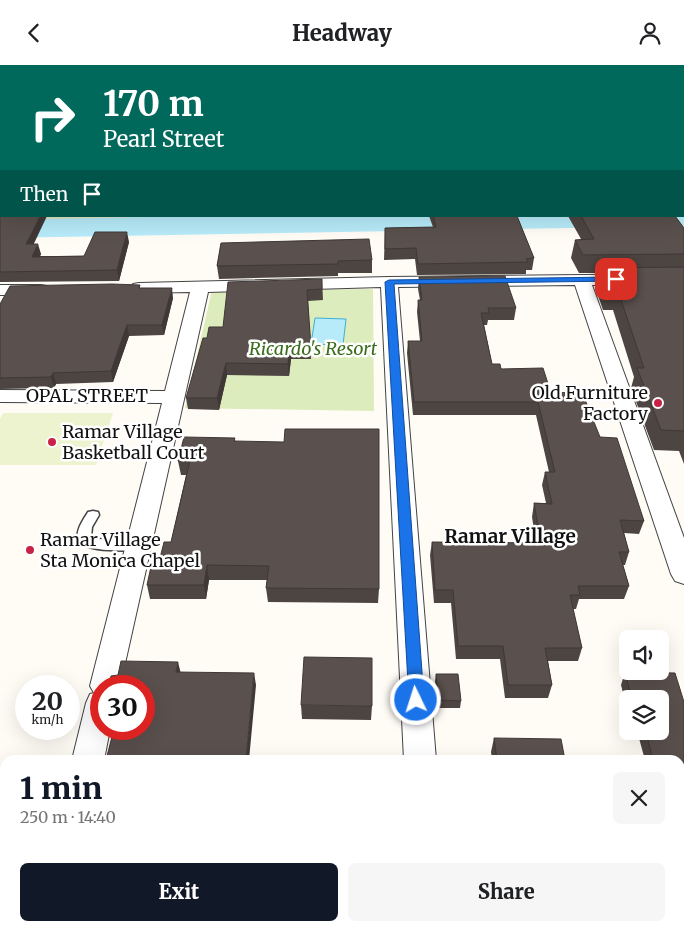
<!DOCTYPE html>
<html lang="en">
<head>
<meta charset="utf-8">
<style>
  :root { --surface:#fff; --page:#f6f6f6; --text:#202124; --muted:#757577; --accent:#111827 }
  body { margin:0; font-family:Merriweather,serif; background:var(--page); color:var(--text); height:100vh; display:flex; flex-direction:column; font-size:19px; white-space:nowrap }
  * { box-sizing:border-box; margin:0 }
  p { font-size:16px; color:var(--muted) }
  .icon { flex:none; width:28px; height:28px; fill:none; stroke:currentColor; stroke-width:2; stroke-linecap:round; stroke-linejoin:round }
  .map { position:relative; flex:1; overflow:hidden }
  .details { position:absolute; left:0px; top:690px; width:685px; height:176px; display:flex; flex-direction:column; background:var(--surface); border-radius:15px 15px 0 0; box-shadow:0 5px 20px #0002 }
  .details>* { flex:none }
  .banner { position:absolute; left:0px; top:0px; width:685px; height:152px; box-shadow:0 5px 20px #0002; background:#00695c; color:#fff; overflow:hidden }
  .buttons { position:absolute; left:619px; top:565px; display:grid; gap:10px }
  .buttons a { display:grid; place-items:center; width:50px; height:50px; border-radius:8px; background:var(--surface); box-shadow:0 5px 20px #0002; font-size:25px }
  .speed { position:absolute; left:15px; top:610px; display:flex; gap:10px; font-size:25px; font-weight:700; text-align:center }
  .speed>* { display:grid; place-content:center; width:65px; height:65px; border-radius:50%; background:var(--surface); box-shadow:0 5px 20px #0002; line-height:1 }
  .speed small { font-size:12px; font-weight:400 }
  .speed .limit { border:8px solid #d22; background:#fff; color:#111 }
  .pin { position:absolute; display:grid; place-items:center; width:42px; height:42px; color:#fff; margin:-21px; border-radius:10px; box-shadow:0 2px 8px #0006 }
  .me { position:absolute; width:55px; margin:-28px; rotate:356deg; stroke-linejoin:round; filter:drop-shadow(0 0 4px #0008) }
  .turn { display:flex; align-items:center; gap:18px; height:105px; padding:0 20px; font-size:22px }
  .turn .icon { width:65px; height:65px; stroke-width:2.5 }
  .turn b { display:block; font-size:35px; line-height:42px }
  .then { display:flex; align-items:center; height:48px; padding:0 20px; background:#0003; gap:10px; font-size:19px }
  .round { display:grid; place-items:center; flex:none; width:52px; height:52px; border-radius:8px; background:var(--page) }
  .head { display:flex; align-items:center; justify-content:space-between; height:85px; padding:0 20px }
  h1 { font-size:30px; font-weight:800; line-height:38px; color:var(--accent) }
  .action { display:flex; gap:10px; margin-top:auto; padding:10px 20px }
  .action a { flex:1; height:58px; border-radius:8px; background:var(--accent); color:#fff; font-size:20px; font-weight:800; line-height:58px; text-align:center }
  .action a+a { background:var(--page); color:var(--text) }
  header { display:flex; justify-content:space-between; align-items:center; height:65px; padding:0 20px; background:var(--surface); font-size:22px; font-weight:800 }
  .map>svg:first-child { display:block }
</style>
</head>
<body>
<header><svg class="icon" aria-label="back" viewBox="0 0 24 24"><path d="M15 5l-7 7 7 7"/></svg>Headway<svg class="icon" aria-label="person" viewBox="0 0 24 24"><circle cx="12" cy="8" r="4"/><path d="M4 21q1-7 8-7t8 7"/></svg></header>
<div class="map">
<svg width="684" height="866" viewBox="0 0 684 866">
  <rect width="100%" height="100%" fill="#fffbf5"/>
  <!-- green -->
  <path fill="#ddecbc" d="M373,224l1,122 -189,-3 27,-118z"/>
  <!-- cemetery -->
  <g fill="#dfe4c3">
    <path d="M77,0h248l-249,1z"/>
    <path d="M1,72v79h161l-2,4 -160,7z"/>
  </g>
  <!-- pitch -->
  <path fill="#ecf3ce" d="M3,348h110l-17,52h-96v-46z"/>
  <!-- water -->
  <path fill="#b7ebf9" stroke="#3bb0d3" d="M315,253l31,1 -3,26 -32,-1z"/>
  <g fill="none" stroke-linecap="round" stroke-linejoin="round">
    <!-- river -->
    <path fill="#b7ebf9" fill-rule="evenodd" d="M684,143v18l-684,12v-18l190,-4h494z"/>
    <!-- lane casing -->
    <g stroke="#444" stroke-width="3">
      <path id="lane" d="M93,446l5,1 1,3 -7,12 -1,10 3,2 45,1 5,2 2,3 -2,3c-12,4 -59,4 -65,-7 -5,-9 5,-22 9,-29z"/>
    </g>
    <!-- street casing -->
    <g stroke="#444" stroke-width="2">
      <g id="street">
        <rect x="633" y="0" width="11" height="1"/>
        <path d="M684,209v10l-92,1 92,253v46l-9,-3 -4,-7 -96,-289 -177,2 38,473h-32l-23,-473 -173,5 -88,394h-19v43h9l-6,31h-32l14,-57 4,-9 4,-1 -4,-7 72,-283 -162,-1v-12l165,1 25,-99 -51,1 -6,-1 -3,-4 3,-4 6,-1 250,-6z"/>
        <path d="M0,220h41l6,1 3,4 -3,4 -6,1h-41z"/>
        <path d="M30,861h36l-1,5h-36z"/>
        <path d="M413,861h36l1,5h-36z"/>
      </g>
    </g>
    <!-- lane -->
    <use href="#lane" fill="#fff" fill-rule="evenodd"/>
    <!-- street -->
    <use href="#street" fill="#fff" fill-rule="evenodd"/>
  </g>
  <!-- wall -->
  <g fill="#4d4542">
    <path d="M0,138l34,41 7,10 -1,2h44l45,-14 -10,39 -119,1z"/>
    <path d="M429,151h88l17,42 -2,12h-6v4l-109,1 -2,-16 -31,1 1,-32 48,-1z"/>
    <path d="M568,151h107l9,12v236l-5,-13 -25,-1 -23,-62 3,-11 -21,-67h-10l-8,-23 3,-14h-19l-8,-15 4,-18 6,-1z"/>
    <path d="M221,178l151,17v13h-34v3l-119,3 -2,-13z"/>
    <path d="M419,212l97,31 -2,12h-26l-1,5h-3l8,39 59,29 49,44 44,84 -5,13 -15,-1 5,19 -4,13h-2l6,21 -5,13h-45l-3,10h-3l9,39 -4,13h-30l4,24 -4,13h-43l-5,-39h-44l-5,-56h-17l-4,-48 2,-13 104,1 -4,-26 2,-14h12l-4,-18 3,-13h4l-13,-57h-123l-6,-62 1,-12h12l-3,-29 1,-12h2l-2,-11z"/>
    <path d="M322,214l1,21 -15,1 3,58h-20l-2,17 -62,-1 -8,35 -31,-1 -2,-11 21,-60 16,-11z"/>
    <path d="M140,220v3l33,10 -9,37 -35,1 -16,46 -57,2 -2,4 -54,1v-85z"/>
    <path d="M235,373v3l144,148 -1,14 -110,-1 -2,-14 1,-8h-58l-3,19h-56l-3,-14 24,-43 15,-67h-5l-3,-14z"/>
    <path d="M625,607l59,30v147h-4v-89h-35l-8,-29h23v-32h-32v13l-7,-27z"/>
    <path d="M436,609l25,27 -1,7h-23l-2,-27z"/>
    <path d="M301,640l71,1 -1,14 -69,-1z"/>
    <path d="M494,673l71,22h-73l-1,-8z"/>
    <path d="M456,861h224l4,5h-228z"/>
  </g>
  <!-- shaded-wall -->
  <g fill="#3f3836">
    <path d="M1,54v8l-1,1v-7z"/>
    <path d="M40,151h7l-18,38 -3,-10z"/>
    <path d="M127,167l2,10 -10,39 -2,-11z"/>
    <path d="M38,179l3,10 -6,13 -3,-10z"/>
    <path d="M172,223l1,10 -9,37 -2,-10z"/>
    <path d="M127,260l2,11 -16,46 -2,-11z"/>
    <path d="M290,282l1,12 -2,17 -1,-12z"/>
    <path d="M226,298l1,12 -8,35 -2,-12z"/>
    <path d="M53,308l3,11 -2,4 -3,-11z"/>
    <path d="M207,500l2,15 -3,19 -2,-14z"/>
    <path d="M178,597l3,12 -5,-2z"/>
    <path d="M254,608l2,12 -7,75h-3z"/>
    <path d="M5,837v24h13l-1,5h-17v-10z"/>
    <path d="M236,861h5v5h-6z"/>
  </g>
  <!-- building -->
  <g fill="#5a504d" stroke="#3f3836">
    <path d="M0,0h70l-2,1h-67v38l-1,-7z"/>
    <path d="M1,39v15l-1,2v-16z"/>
    <path d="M0,138h1v13h39l-14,28h12l-6,13 52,-1 11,-24h32l-10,38 -117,2z"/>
    <path d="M433,151h84l17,42 -8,1 2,3 -110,2 -2,-16 -31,1v-21l51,-1z"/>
    <path d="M581,151h94l9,12v26l-101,1 -8,-15 19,-1z"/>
    <path d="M369,174l3,21 -34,1v3l-121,2 4,-23z"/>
    <path d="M684,202v164l-23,-1 -24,-62h7l-26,-77h-10l-9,-23z"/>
    <path d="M505,211l11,32h-28l1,5h-8l11,51h8l1,5 42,-1 8,25 31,-1 18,45 17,1 27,83 -24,-1 9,32h-10l10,34h-51l2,9h-10l12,53h-37l7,37h-44l-5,-39h-45l-5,-56h-18l-3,-48 109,1 -7,-40 18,1 -7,-32h10l-17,-70h-124l-6,-61h14l-4,-41h4l-3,-23z"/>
    <path d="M322,214v10l-15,1 4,57h-21l-2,17 -62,-1 -9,35h-31l17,-60h4l2,-11h14l5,-45z"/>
    <path d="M112,219l28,1 -1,3h33l-10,37h-35l-16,46 -58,2 -2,4 -51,1v-74l10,-18z"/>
    <path d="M285,364h94v160l-113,-1 3,-22 -62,-1 -3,20h-57l5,-23h7l5,-20h7l19,-81h-12l6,-24 51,1 -1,3 50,1z"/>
    <path d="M304,592l68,1v48l-71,-1z"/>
    <path d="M121,596l57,1 -2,10 78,1 -8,87h-140l8,-31h30v-43h-35l2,-10 7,-1z"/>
    <path d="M625,607l50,1 9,29v135h-3l-1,-3v-74h-27l-7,-29h14v-32h-28z"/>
    <path d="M436,609h22l3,27 -23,-1z"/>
    <path d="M494,673l67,1 4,21h-68z"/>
    <path d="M0,723h5v114l-5,19z"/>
    <path d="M680,812h4v54h-223l-1,-5h220z"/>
    <path d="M56,861h180l-1,5h-180z"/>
    <path d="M309,861h63v5h-64z"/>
  </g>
  <!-- route -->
  <path fill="#1a73e8" stroke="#114b97" d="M616,212l4,2 -1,2 -225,3 30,416 -2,5 -6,1 -5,-1 -2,-5 -24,-418 4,-2z"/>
  <!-- markers -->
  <g fill="#c82246" stroke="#fff" stroke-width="2">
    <circle cx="658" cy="338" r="5"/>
    <circle cx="52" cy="377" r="5"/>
    <circle cx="30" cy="485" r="5"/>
  </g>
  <g text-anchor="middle" stroke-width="5" stroke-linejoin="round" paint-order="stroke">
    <!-- park labels -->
    <g font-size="18" font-style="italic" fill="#3b6d1d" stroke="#fff">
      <text x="313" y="290">Ricardo's Resort</text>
    </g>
    <!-- poi labels -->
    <g font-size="18" fill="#111" stroke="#fff" text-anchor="start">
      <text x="648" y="334" text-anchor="end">Old Furniture<tspan x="648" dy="21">Factory</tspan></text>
      <text x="62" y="373">Ramar Village<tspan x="62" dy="21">Basketball Court</tspan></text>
      <text x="40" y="481">Ramar Village<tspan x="40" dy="21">Sta Monica Chapel</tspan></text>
    </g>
    <!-- street labels -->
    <g font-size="18" fill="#111" stroke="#fff">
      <text x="87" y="337">OPAL STREET</text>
    </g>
    <!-- neighbourhood labels -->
    <g font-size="19" font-weight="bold" fill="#111" stroke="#fff">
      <text x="510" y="478">Ramar Village</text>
    </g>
  </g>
</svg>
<div class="buttons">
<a><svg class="icon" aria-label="sound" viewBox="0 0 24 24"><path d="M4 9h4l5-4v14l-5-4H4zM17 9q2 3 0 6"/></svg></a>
<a><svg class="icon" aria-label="layers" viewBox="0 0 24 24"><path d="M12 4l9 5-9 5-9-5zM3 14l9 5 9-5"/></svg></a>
</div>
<div class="speed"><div>20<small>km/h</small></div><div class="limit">30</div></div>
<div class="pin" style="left:616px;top:214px;background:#d93025"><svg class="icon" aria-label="arrive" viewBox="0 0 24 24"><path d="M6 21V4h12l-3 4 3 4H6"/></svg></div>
<svg class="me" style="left:416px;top:635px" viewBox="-20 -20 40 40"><circle r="17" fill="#1a73e8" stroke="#fff" stroke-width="3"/><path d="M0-11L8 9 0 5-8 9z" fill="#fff"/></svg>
<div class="banner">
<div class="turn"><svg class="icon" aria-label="right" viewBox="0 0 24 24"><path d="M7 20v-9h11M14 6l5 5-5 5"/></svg><div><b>170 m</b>Pearl Street</div></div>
<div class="then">Then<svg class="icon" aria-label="arrive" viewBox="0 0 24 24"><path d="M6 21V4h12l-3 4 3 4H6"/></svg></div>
</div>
<section class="details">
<div class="head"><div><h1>1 min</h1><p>250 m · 14:40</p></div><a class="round"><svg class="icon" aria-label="close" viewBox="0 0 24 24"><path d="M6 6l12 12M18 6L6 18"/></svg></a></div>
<div class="action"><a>Exit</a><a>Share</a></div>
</section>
</div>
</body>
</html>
